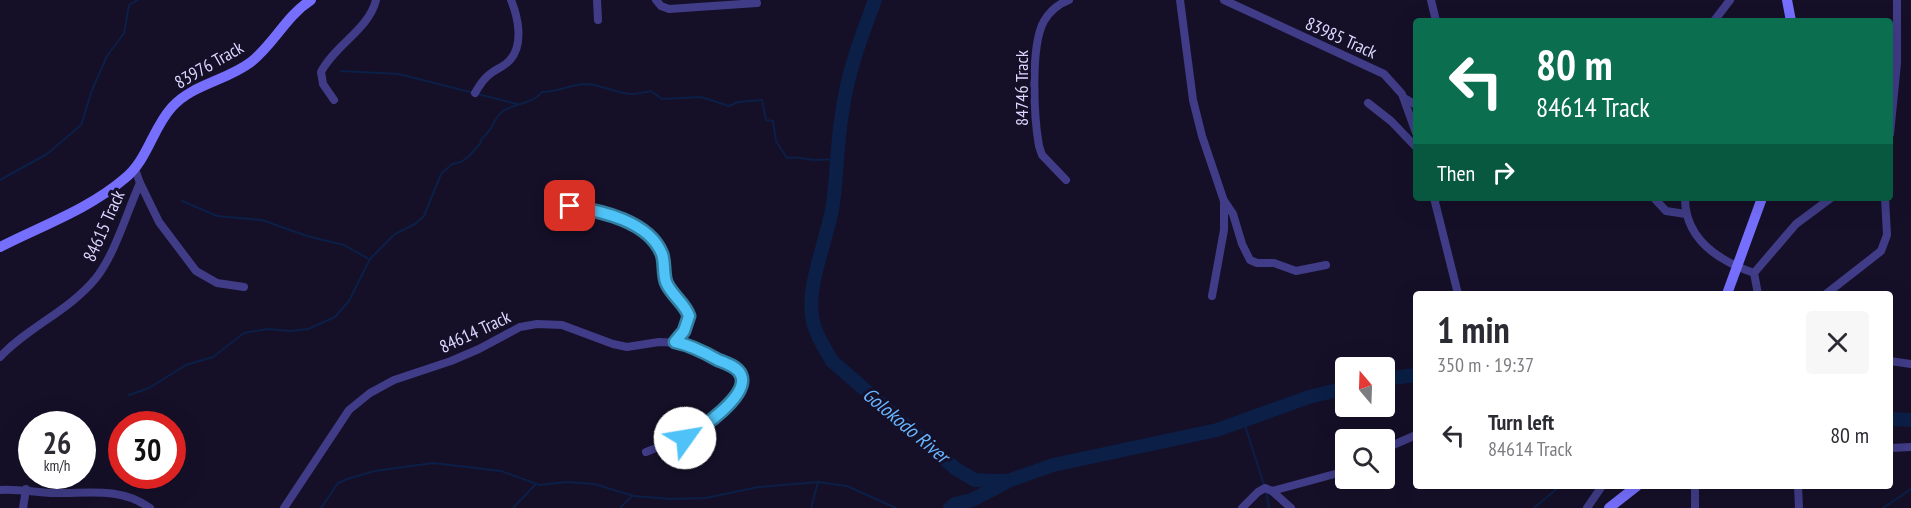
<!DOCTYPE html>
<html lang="en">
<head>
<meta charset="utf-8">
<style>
  :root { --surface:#fff; --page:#f7f7f7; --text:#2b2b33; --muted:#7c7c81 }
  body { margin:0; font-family:"PT Sans Narrow",sans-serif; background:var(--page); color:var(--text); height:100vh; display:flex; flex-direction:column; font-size:22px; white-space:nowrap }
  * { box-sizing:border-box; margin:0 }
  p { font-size:20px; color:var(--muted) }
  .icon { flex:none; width:33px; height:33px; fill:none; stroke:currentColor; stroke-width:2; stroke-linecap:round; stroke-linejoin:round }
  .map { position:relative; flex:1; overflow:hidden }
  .panel { position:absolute; left:1413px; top:291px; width:480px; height:198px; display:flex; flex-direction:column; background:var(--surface); border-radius:6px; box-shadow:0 6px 24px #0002 }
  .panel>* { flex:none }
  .hud { position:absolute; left:1413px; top:18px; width:480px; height:183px; border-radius:6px; box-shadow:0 6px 24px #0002; background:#0b6e4f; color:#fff; overflow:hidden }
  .needle { width:39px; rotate:341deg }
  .buttons { position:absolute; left:1335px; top:357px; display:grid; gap:12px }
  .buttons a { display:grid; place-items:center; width:60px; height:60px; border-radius:6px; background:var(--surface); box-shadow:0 6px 24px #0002; font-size:30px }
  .speed { position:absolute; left:18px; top:411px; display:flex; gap:12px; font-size:30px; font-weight:700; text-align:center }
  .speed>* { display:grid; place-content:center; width:78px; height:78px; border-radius:50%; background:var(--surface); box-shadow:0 6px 24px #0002; line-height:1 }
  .speed small { font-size:15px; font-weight:400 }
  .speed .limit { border:9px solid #d22; background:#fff; color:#111 }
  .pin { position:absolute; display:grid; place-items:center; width:51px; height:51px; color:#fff; margin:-26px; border-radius:12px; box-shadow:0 3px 9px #0006 }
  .me { position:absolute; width:66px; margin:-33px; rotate:58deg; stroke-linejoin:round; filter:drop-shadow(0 0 4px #0008) }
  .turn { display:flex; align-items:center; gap:21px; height:126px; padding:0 24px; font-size:27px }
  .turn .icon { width:78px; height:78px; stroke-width:2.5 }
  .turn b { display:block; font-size:42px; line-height:51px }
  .then { display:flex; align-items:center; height:57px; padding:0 24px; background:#0003; gap:12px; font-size:22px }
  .round { display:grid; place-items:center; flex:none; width:63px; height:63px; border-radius:6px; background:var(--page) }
  .head { display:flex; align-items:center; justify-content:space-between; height:102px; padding:0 24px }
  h1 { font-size:36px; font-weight:700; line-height:45px }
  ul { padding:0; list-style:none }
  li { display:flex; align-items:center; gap:18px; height:84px; padding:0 24px }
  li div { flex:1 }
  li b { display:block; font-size:22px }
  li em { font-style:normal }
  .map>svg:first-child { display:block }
</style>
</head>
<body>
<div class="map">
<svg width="1911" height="508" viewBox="0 0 1911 508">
  <rect width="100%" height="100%" fill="#151028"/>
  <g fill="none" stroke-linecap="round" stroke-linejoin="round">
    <!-- stream -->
    <g stroke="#0b1f47" stroke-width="2">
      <path d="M341,71l58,3 118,30"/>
      <path d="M0,180l47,-26 34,-29 11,-35 15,-34 17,-23 5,-28 9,-5"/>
      <path d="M182,201l35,15 45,4 45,16 37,9 25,14"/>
      <path d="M129,395l20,-7 37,-23 27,-8 31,-24 24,-4 22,2 18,-2 27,-12 14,-16 21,-42 25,-25 20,-10 9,-8 17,-42 11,-10 9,-2 8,-6 11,-12 2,-6c11,-7 11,-20 21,-27 13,-9 29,-6 39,-19 17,0 28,-8 45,-8 15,1 35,11 45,10 6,0 13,-2 19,-3l11,8 39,-2 28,9 9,-4 24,-2 4,20 7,1 3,20 11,17c13,-2 19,2 30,2 9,0 11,-2 20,1"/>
      <path d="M1243,419l21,66"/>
      <path d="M1266,490l3,18"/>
      <path d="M321,508l17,-25 9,-4 28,-8 58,-8 68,8 39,14 26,-3 28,2 40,12 37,3 35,-1 52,-11 60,-5 29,4 49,22"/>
      <path d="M513,508l23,-24"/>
      <path d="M620,508l12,-12"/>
      <path d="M811,508l7,-26"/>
      <path d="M1534,508l26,-22"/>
      <path d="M1883,508l28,-19"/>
    </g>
    <!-- river -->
    <g stroke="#0b1f47" stroke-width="14">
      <path d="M875,0c-14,37 -28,74 -33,114 -5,30 -5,60 -9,90 -5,33 -26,80 -21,112 2,16 12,31 20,45l124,108 19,11 19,1h14l45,-16 164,-35 92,-33 37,-9"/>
      <path d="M1384,379l32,-4"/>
      <path d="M1890,419l21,1"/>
      <path d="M950,508l5,-4 17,-4 33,-17"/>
    </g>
    <!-- street -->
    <g stroke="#403c87" stroke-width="8">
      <path d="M597,0l1,20"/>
      <path d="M656,0l5,6 8,3 88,-6"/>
      <path d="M1180,0l13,100 9,36 22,65v29l-12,66"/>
      <path d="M1224,0l160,74 18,20 14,39"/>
      <path d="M1431,0l5,21"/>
      <path d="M1714,21l16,-21"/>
      <path d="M475,93c4,-7 8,-14 15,-19 6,-5 15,-8 20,-14 14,-16 8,-43 1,-60"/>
      <path d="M1404,98l12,7"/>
      <path d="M334,100l-11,-16 -2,-12c14,-27 48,-43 55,-72"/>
      <path d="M1368,103l23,18 25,26"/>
      <path d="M1890,134l7,-71v-63"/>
      <path d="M1066,180l-24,-25 -3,-9c-5,-28 -9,-100 5,-125 6,-10 14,-17 25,-21"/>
      <path d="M140,183l19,39 37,49 21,12 27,4"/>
      <path d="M1434,198l24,96"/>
      <path d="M1654,198l12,13 20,3"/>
      <path d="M1685,198c0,41 34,63 69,75l4,21"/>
      <path d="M1225,202l8,12 9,30 8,16 7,3h17l22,8 30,-6"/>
      <path d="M570,206c30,5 80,16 92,48 3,9 1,19 4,28 4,13 19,21 23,34l-5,15 -9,11"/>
      <path d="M1754,273l42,-49 35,-26"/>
      <path d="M1826,294l55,-43 6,-16 -2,-37"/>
      <path d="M0,357c28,-30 69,-46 96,-79 19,-24 31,-66 44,-95l-5,-14"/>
      <path d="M1890,361l21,3"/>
      <path d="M1890,448l21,-1"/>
      <path d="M1384,449l32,-14"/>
      <path d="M1798,486l1,22"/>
      <path d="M0,490c17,-1 34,2 51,3 35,1 69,-7 99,15"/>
      <path d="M1272,491l19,17"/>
      <path d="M23,508l3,-19"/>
      <path d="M284,508l65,-98 21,-17 24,-13 57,-19 28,-12 41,-22 17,-3 25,1 51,19 14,3 32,-5 24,1 56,29c9,15 -3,22 -12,32 -22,26 -49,36 -81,48"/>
      <path d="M1242,508l16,-16 7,-4 7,3 74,-20"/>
      <path d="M1587,508l15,-22"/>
      <path d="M1695,508v-22"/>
    </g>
    <!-- secondary -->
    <g stroke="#766ffe" stroke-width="10">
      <path d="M1787,0l4,21"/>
      <path d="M0,247c41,-21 89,-38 124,-68 24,-19 28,-50 48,-72 21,-23 54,-26 79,-45 23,-18 35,-46 60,-62"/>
      <path d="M1727,294l35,-96"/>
      <path d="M1609,508l28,-22"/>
    </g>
  </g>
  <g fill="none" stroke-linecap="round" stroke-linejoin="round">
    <!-- route casing -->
    <g stroke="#337fa1" stroke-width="15">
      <path id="route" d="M570,206c31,5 79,15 92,48 3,9 1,19 4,28 5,13 19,21 23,34l-5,15 -9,11c15,3 29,10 43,18 8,3 20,7 23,15 9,21 -41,54 -56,63"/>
    </g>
    <!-- route -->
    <use href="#route" stroke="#4fc3f7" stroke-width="10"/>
  </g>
  <g text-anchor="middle" stroke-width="6" stroke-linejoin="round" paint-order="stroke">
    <!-- street labels -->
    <g font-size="18" fill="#ddd8ff" stroke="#151028">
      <text transform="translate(1341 38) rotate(24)" y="6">83985 Track</text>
      <text transform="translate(209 65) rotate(-30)" y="6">83976 Track</text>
      <text transform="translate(1022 88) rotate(-90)" y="6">84746 Track</text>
      <text transform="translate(104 226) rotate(-66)" y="6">84615 Track</text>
      <text transform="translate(475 332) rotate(-25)" y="6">84614 Track</text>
    </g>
    <!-- water labels -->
    <g font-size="20" font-style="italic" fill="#67b5fe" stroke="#151028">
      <text transform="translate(906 425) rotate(40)" y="7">Golokodo River</text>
    </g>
  </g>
</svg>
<div class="buttons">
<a><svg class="needle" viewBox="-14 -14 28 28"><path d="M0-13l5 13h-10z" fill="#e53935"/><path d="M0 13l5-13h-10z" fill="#7c7c81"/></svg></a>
<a><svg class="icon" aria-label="search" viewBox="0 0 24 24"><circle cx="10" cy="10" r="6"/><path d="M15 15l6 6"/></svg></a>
</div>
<div class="speed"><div>26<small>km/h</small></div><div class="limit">30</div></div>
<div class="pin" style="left:570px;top:206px;background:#d93025"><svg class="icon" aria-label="arrive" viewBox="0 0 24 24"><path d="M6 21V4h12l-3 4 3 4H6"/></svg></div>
<svg class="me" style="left:685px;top:438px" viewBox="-20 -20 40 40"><circle r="19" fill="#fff"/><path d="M0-13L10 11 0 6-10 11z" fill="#4fc3f7"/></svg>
<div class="hud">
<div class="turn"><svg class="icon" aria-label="left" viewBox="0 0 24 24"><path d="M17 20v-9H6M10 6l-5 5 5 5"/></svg><div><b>80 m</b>84614 Track</div></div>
<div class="then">Then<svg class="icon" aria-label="right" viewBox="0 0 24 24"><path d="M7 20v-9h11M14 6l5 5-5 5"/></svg></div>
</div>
<section class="panel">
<div class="head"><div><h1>1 min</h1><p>350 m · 19:37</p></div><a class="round"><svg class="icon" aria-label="close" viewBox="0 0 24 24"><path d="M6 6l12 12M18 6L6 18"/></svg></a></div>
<ul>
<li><svg class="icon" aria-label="left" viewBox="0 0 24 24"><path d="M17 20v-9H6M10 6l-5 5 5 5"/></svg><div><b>Turn left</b><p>84614 Track</p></div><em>80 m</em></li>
</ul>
</section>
</div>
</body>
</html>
